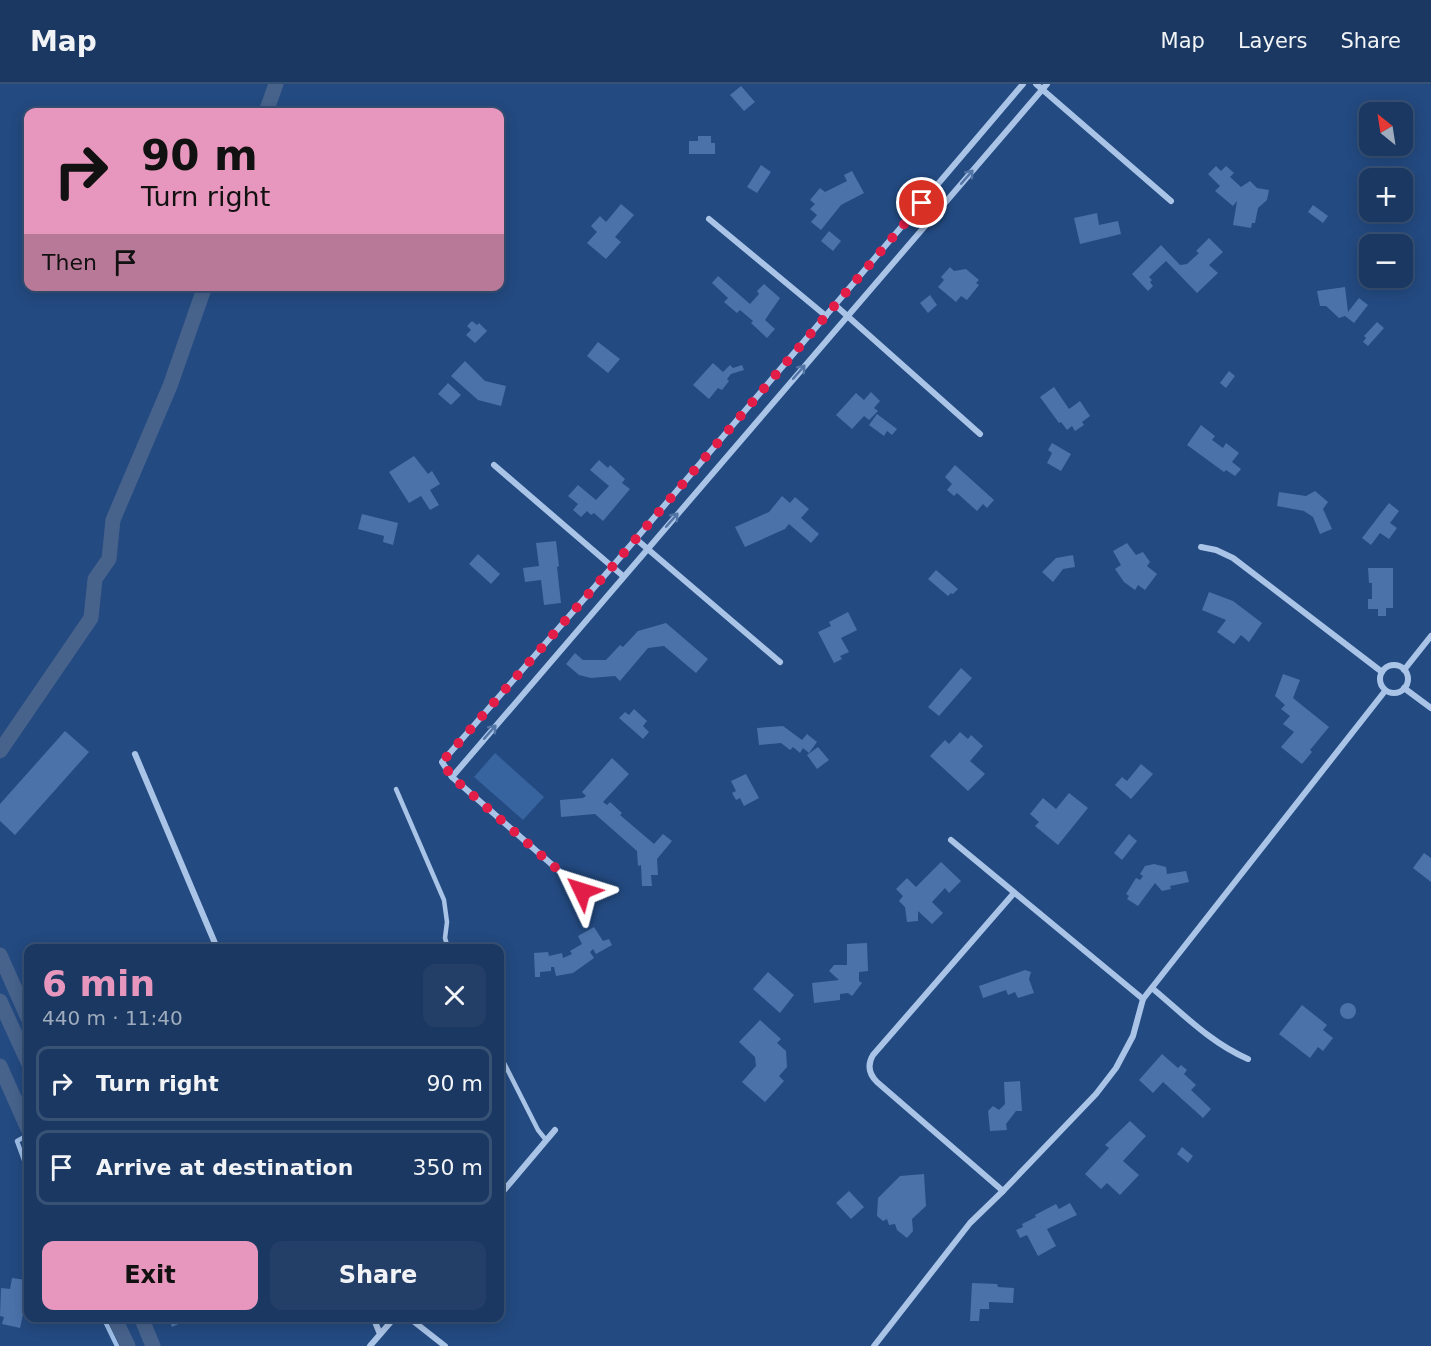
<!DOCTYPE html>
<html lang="en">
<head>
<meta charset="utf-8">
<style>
  :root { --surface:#1a3861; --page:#233f67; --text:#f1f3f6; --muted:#9facbd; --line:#385276; --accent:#e797bd }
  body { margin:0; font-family:"DejaVu Sans",sans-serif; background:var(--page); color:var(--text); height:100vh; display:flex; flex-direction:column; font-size:22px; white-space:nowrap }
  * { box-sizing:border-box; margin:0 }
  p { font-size:20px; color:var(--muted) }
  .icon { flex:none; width:33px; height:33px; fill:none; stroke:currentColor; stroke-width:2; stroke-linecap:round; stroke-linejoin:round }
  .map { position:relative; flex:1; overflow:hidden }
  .details { position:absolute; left:24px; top:860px; width:480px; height:378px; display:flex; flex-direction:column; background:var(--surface); border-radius:12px; box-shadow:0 3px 15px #0003,0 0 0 2px var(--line) }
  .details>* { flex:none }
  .hud { position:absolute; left:24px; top:24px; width:480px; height:183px; border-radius:12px; box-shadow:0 3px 15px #0003,0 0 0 2px var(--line); background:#e797bd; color:#111; overflow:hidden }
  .needle { width:39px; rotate:330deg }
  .fabs { position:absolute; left:1359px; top:18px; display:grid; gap:12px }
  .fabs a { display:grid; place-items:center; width:54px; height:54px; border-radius:12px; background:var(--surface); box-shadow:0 3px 15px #0003,0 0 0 2px var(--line); font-size:30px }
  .pin { position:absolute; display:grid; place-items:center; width:51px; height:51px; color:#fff; margin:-26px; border:3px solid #fff; border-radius:50%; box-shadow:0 2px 6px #0007 }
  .me { position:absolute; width:66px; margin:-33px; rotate:311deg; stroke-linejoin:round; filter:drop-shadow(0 0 4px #0008) }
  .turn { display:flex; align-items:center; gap:21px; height:126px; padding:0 18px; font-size:27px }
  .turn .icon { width:78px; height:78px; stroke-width:2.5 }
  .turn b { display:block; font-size:42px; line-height:51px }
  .then { display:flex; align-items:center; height:57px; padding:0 18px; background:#0003; gap:12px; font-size:22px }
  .round { display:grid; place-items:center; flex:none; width:63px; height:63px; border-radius:12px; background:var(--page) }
  .summary { display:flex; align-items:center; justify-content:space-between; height:102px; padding:0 18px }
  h1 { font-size:36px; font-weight:700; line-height:45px; color:var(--accent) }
  .button { display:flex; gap:12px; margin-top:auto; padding:12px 18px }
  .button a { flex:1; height:69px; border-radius:12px; background:var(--accent); color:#111; font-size:24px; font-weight:700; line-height:69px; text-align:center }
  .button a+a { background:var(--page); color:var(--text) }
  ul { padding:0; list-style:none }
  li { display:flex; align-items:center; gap:18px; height:75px; margin:0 12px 9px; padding:0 6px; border:3px solid var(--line); border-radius:12px }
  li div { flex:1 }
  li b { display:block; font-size:22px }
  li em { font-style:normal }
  header { display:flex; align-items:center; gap:36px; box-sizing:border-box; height:84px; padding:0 30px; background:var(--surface); border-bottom:2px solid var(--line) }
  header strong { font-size:28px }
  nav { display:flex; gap:33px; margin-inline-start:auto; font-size:21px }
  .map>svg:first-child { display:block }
</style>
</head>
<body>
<header>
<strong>Map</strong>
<nav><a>Map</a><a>Layers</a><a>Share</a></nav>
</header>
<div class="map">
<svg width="1431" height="1262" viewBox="0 0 1431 1262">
  <rect width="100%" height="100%" fill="#234a81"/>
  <!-- green -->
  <path fill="#37639f" d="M495,669l49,44 -21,23 -49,-43z"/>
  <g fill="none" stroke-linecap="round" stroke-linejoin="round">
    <!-- stream -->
    <g stroke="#9ebfe8" stroke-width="4.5">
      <path d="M28,1051l-11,6 11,30"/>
      <path d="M103,1233l14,29"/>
    </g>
    <!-- canal -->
    <g stroke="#47638c" stroke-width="15">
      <path d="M266,28l10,-28"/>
      <path d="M0,667l91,-133 4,-39 14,-20 4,-39 57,-134 35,-100"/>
      <path d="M0,871l28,63"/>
      <path d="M0,917l28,61"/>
      <path d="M0,982l28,63"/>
      <path d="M114,1233l14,29"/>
      <path d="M141,1233l12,29"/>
    </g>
  </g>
  <!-- building -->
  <g fill="#4b73aa">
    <path d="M741,2l14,16 -11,9 -14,-16z"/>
    <path d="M698,52h13v7h4v11h-26v-13h9z"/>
    <path d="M761,81l10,7 -14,21 -10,-6z"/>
    <path d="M1216,82l5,5 5,-5 8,7 -4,4 11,10 9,-6 7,7 12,2 -2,10 -9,8 -3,15h-3l-1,5 -18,-3 4,-24 -4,5 -18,-15 5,-5 -12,-12z"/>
    <path d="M852,87l12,22 -23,12 -20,25 -10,-8 6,-7 -7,-6 5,-5 -5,-4 10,-12 5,4 22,-11 -3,-6z"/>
    <path d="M621,120l13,11 -19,22 6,5 -15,17 -19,-16 10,-11 -6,-6 9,-10 6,6z"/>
    <path d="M1313,121l15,11 -5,7 -15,-11z"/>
    <path d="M1097,129l2,12 19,-4 3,13 -41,10 -6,-26z"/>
    <path d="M829,147l12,10 -8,10 -12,-10z"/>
    <path d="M1209,154l14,14 -14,13 9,8 -21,20 -31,-32 -17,16 3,3 -2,2 3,4 -5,5 -16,-17 29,-29 19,20 7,-1 12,-11 -3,-2z"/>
    <path d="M950,183l4,4 12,-2 13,11 -3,3 3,2 -12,15 -6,-4 -5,6 -18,-15 6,-7 -3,-3z"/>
    <path d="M718,192l32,28 9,-10 -2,-3 7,-7 16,14 -15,22 10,9 -8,9 -16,-15 2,-2 -13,-11 -3,3 -13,-11 4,-4 -16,-15z"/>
    <path d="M1345,203l3,25 11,-14 9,7 -14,18 -9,-7 -6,2 -13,-12h-6l-3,-15z"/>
    <path d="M930,211l7,10 -9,8 -8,-10z"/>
    <path d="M472,237l5,4 2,-2 8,8 -12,12 -9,-8 5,-5 -4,-4z"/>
    <path d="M1377,238l7,6 -16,18 -5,-4 3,-4 -2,-2z"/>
    <path d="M598,258l22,17 -12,14 -21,-17z"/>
    <path d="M465,277l20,20 21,5 -5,20 -23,-6 -27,-24z"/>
    <path d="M713,279l10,9 7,-7 3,3 9,-3 2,5 -13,4 -4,5 2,2 -7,9 -4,-2 -9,11 -16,-14z"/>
    <path d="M1229,287l6,5 -9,12 -6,-5z"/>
    <path d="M448,299l13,12 -10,10 -13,-11z"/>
    <path d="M1054,303l15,22 11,-8 10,15 -8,6 2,3 -9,6 -3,-5 -5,4 -6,-8 -2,1 -19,-26z"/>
    <path d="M871,308l9,9 -6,7 4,3 -9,9 -5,-4 -12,13 -16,-14 20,-22 8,7z"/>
    <path d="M877,330l20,15 -5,6 -5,-4 -3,5 -15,-11z"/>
    <path d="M1201,341l14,11 -3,4 11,8 3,-5 13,10 -7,9 9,7 -6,7 -9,-6 -2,2 -37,-27z"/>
    <path d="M1052,359l19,11 -10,17 -14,-8 5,-10 -4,-3z"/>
    <path d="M414,372l14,18 4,-3 8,13 -10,6 9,15 -9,5 -9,-14 -12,7 -20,-31z"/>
    <path d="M599,376l9,8 2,-3 15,14 -3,4 8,6 -27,32 -9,-8 -3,2 -4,-4 -6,6 -8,-7 5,-6 -10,-8 10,-11 18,15 13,-14 -19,-16z"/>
    <path d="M955,381l39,35 -7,8 -4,-4 -6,7 -20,-18 -3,3 -7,-6 5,-6 -7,-7z"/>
    <path d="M1315,407l13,11 -5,7 9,20 -12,5 -7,-17 -9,-6 -27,-5 2,-14 27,4z"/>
    <path d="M782,412l8,7 5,-6 14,12 -8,9 18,16 -8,9 -22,-19 -4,5 -40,18 -10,-20 34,-15z"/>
    <path d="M1389,419l10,8 -9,12 7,5 -8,11 -9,-6 -9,12 -9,-7z"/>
    <path d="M362,430l36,9 -5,22 -10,-3 1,-6 -26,-7z"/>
    <path d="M556,457l3,25 -2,1 4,36 -17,2 -3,-25 -16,2 -2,-14 16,-2 -3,-23z"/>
    <path d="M1127,459l9,12 7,-3 7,10 -3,4 10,8 -12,16 -7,-5 -3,5 -11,-8 -9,-13 6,-4 -8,-14z"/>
    <path d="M478,470l22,20 -9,10 -22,-20z"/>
    <path d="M1073,471l2,12 -12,2 -10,13 -11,-10 14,-14z"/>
    <path d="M1368,484h25v40h-7v8h-8v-7h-10v-10h4v-16h-3z"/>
    <path d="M936,486l22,19 -5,5 -2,-1 -3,3 -20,-17z"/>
    <path d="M1209,508l24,9 29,22 -13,19 -8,-7 -7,9 -17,-12 9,-12 -24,-10z"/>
    <path d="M848,528l9,18 -16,8 8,14 -9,4 2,3 -8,4 -16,-31 13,-6 -2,-4z"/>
    <path d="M666,539l42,36 -12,14 -32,-27 -16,2 -28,33 -5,-5 -24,2 -12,-3 -13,-11 9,-11 8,7h23l14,-15 3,2 15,-16z"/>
    <path d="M961,584l11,10 -33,38 -11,-9z"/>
    <path d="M1283,590l17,6 -7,18 36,29 -19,23 2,2 -10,12 -21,-17 13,-15 -11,-8 7,-8 -9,-7 4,-4 -10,-9z"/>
    <path d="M634,625l13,12 -4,5 6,6 -6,7 -24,-21 6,-6 4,3z"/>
    <path d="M783,642l19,14 5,-6 10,8 -8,11 -6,-5 -3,5 -7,-6 -3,3 -9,-7 -22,2 -2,-17z"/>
    <path d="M65,647l24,21 -74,83 -15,-14v-17z"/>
    <path d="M960,648l8,7 3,-4 12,11 -13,15 15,13 -17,17 -38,-35 15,-16 4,4z"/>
    <path d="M818,663l11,13 -12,9 -10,-14z"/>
    <path d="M612,674l17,16 -26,28 4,3 3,-3 12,11 -2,2 34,29 9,-10 9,7 -15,18 1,16h-7l1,11h-10l-1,-21 -3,1 -1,-15 -42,-37 -34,3 -1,-17 23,-2 3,-2 -4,-4z"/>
    <path d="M1141,680l12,10 -22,25 -16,-14 7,-8 5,4z"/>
    <path d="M746,690l13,24 -15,8 -4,-8 -4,2 -4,-7 4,-2 -5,-10z"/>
    <path d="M1069,709l19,15 -30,37 -23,-19 4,-4 -9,-8 13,-16 13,11z"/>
    <path d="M1129,750l8,7 -15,19 -8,-7z"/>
    <path d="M1424,769l7,5v24l-18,-14z"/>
    <path d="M941,778l20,19 -12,12 -4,-5 -13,14 11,11 -11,11 -14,-13v10l-11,1 -2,-15 -6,-6 4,-5 -7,-7 11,-11 9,9z"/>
    <path d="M1154,780l12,3 1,7 19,-3 3,11 -19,4 1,3 -9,2 -7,-8 -17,23 -11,-7 2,-3 -3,-2 10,-16 4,2 3,-4 -3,-2 5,-8z"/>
    <path d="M594,843l9,14 6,-2 3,6 -16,9 -3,-5 -3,3 4,6 -21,15 -17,3 -2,-9h-3v4l-11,1v5h-5l-1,-24 14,-1 1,4 13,-3 1,5 9,-4 -2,-3 12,-7 -4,-8z"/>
    <path d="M867,859l1,28 -9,1v9l3,2 -10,13 -4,-3 -8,1v6l-26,3 -2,-20 27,-3 -10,-9 5,-6h13v-21z"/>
    <path d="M1025,886l6,2 -2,7 5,14 -16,5 -3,-6 -7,3 -2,-5 -23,8 -4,-12z"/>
    <path d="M768,888l26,23 -14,18 -27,-24z"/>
    <circle cx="1348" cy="927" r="8"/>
    <path d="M1302,921l25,20 -4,5 10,8 -10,13 -5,-4 -8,11 -31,-24z"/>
    <path d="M760,936l21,19 -4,4 9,8 1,16 -8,9 5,5 -19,21 -23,-20 14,-16 -1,-9 -16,-15z"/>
    <path d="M1162,970l16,14 3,-3 6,5 -3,4 12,11 -5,5 20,19 -8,9 -40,-36 -10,11 -14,-13z"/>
    <path d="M1020,997l2,30h-6l-10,13 1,6 -17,1 -2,-20 5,-5 6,4 6,-6 -1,-22z"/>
    <path d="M1130,1037l16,15 -23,25 16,14 -19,20 -13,-12 -6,6 -16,-15 24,-26 -4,-3z"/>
    <path d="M1182,1063l11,9 -5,7 -11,-9z"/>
    <path d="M924,1090l2,32 -14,13 1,12 -6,7 -10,-8 -2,-6 -6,1 -2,-6 -4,2 -6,-5 1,-18 22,-22z"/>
    <path d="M849,1107l15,16 -13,12 -15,-16z"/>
    <path d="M1070,1119l7,12 -30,14 9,17 -18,10 -11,-21 -7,3 -4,-8 7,-3 -1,-3 14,-7 -1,-2 21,-11 3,5z"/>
    <path d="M12,1194l15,2 -3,14 4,3v14l-4,-1 -4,18 -18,-4 2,-7 -4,-1 1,-28 9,1z"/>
    <path d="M972,1199l25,1 1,3 16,1 -1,15 -24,-1v7h-9l-1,12h-9z"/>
    <path d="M168,1233h18l1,3 -15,7z"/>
  </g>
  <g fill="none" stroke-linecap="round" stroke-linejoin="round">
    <!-- lane -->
    <g stroke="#aac4e7" stroke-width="4.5">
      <path d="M396,705l48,111 3,22 -2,16 3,10"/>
      <path d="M500,971l38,75 8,10"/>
    </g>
    <!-- street -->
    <g stroke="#aac4e7" stroke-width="6">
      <path d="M1036,0l135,117"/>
      <path d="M709,135l117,97"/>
      <path d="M835,221l145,129"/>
      <path d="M494,381l129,111"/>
      <path d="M636,455l144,123"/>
      <path d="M1201,463l15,3 17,8 149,114"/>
      <circle cx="1394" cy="595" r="14"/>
      <path d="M1404,586l27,-34"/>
      <path d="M1404,604l27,20"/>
      <path d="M135,670l82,194"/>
      <path d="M452,693l595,-693"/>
      <path d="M951,756l192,159"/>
      <path d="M582,807l-130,-114 -10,-15 170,-195 411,-483"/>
      <path d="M1152,904c31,26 59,55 96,71"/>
      <path d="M1003,1107l-126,-109c-8,-8 -10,-17 -4,-27l141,-162"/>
      <path d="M500,1111l55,-65"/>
      <path d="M373,1233l7,17"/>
      <path d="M408,1233l37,29"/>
      <path d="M370,1262l25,-29"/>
      <path d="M874,1262l96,-123 33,-32 93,-97 20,-26 17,-32 10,-37 242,-308"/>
    </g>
  </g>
  <!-- one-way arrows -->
  <defs><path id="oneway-shaft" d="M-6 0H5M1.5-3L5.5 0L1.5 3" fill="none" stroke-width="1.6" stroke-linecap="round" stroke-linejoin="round" transform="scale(1.5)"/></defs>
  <g stroke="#5275a5">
    <use href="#oneway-shaft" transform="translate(967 93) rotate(-49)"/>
    <use href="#oneway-shaft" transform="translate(799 288) rotate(-49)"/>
    <use href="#oneway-shaft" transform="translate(672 436) rotate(-49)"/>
    <use href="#oneway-shaft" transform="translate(490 648) rotate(-49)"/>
  </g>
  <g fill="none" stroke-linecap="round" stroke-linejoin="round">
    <!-- route -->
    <path stroke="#e11d48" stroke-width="10" stroke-dasharray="0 18" d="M582,807l-130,-114 -10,-15 170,-195 310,-364"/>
  </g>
</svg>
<div class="fabs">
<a><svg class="needle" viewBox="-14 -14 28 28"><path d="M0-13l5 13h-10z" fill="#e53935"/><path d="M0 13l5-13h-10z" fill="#9facbd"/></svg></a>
<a>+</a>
<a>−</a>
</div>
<div class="pin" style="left:922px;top:119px;background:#d93025"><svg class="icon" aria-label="arrive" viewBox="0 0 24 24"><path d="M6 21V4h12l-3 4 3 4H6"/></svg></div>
<svg class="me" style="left:582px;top:807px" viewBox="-20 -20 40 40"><path d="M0-17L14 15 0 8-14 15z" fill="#e11d48" stroke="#fff" stroke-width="4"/></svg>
<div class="hud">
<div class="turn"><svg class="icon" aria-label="right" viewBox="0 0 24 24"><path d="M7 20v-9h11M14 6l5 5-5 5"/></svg><div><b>90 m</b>Turn right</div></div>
<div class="then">Then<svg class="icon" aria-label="arrive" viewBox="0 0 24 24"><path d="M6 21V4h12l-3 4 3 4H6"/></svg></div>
</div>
<section class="details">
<div class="summary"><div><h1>6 min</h1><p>440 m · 11:40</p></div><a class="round"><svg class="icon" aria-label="close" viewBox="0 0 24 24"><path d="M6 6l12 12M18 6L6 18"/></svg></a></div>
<ul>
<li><svg class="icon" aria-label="right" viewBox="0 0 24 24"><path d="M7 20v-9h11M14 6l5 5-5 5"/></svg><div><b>Turn right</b></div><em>90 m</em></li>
<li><svg class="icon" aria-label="arrive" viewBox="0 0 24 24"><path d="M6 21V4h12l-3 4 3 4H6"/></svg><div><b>Arrive at destination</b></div><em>350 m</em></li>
</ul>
<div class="button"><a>Exit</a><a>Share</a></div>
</section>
</div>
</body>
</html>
